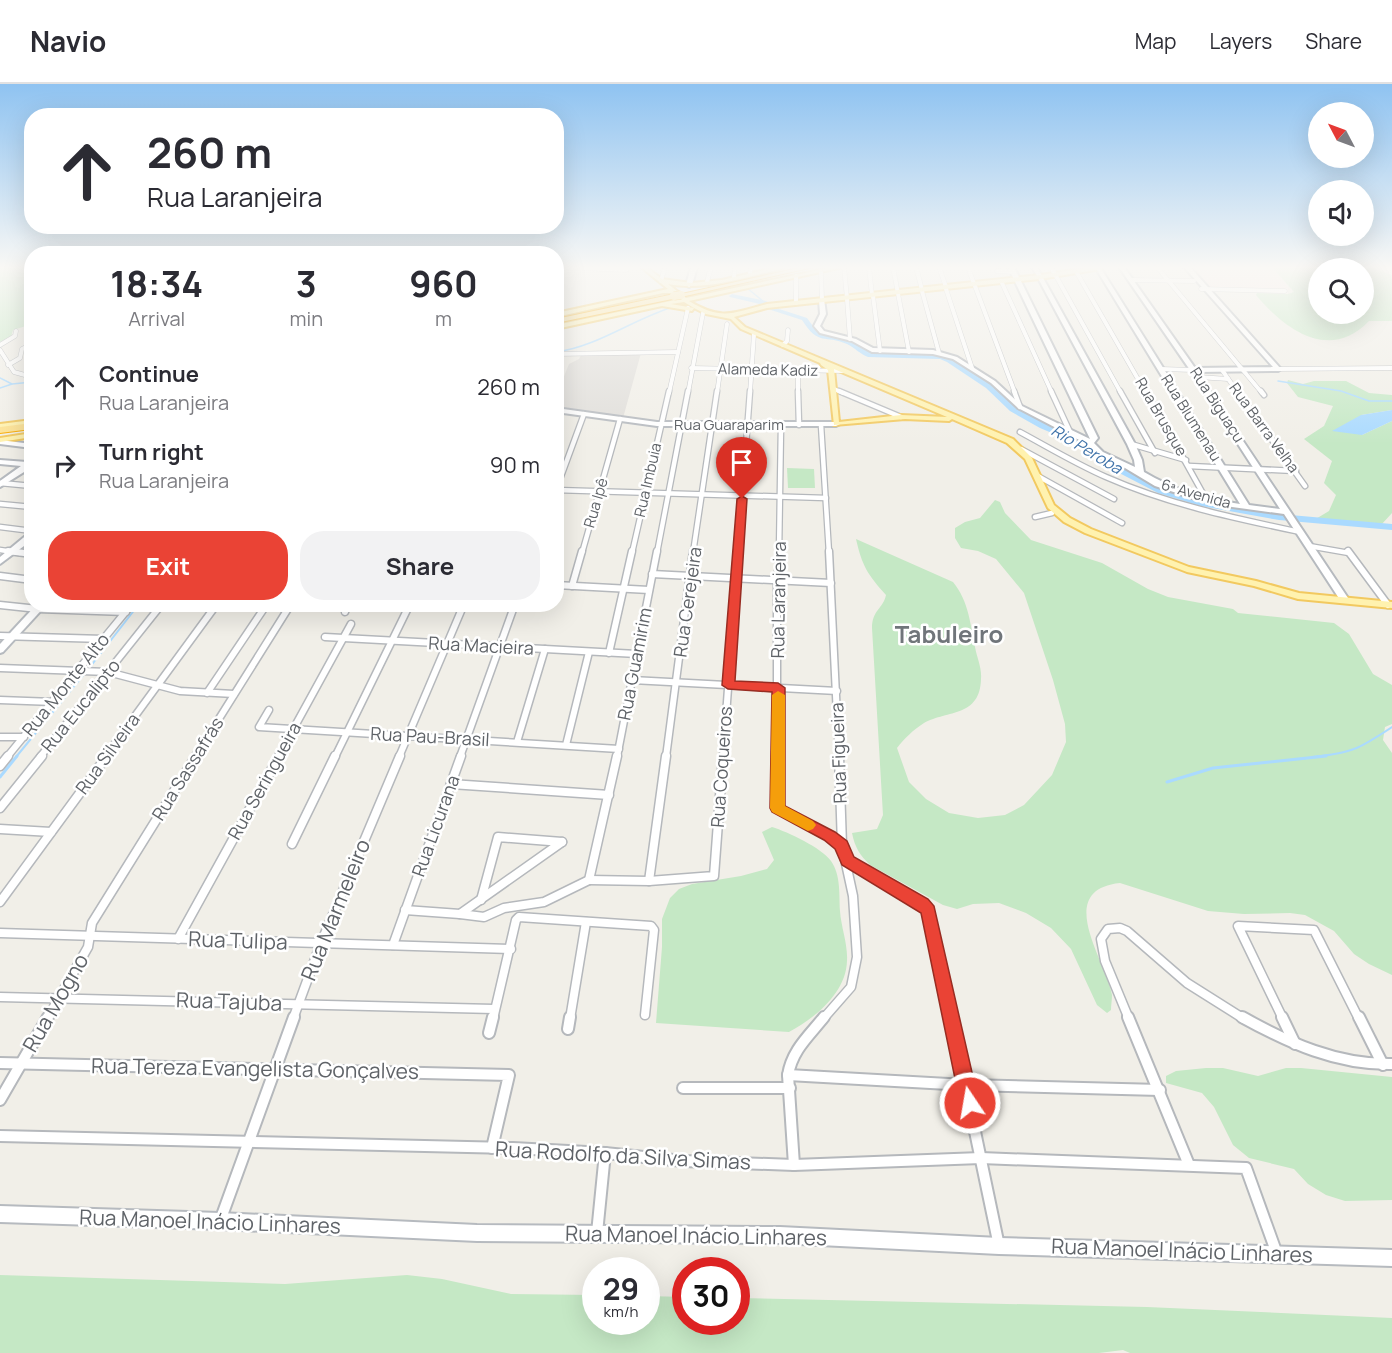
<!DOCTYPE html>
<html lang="en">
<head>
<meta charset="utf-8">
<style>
  :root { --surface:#fff; --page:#f2f2f3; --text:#2b2b33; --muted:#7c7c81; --line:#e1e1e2; --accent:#ea4335 }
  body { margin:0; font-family:Manrope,sans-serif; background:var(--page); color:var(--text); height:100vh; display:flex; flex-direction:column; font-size:22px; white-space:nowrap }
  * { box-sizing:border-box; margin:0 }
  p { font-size:20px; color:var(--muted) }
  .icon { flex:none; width:33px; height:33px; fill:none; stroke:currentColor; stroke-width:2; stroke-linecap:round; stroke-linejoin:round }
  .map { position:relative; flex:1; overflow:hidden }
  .drawer { position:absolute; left:24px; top:162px; width:540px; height:366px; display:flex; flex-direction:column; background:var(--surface); border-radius:24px; box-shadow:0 6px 24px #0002 }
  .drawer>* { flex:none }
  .banner { position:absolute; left:24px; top:24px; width:540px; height:126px; border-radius:24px; box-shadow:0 6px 24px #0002; background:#fff; color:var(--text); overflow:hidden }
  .needle { width:39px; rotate:311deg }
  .fabs { position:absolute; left:1308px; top:18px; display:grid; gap:12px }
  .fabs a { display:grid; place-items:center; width:66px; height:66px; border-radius:50%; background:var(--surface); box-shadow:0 6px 24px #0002; font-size:30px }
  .speed { position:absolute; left:582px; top:1173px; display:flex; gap:12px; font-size:30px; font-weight:700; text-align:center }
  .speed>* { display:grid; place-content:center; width:78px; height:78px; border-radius:50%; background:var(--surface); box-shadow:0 6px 24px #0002; line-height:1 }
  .speed small { font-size:15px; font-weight:400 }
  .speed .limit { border:9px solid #d22; background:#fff; color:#111 }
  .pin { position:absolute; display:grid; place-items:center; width:51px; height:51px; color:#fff; margin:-62px -26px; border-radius:50% 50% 50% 0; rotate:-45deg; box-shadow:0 0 6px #0007 }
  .pin .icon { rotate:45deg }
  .me { position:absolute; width:66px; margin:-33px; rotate:348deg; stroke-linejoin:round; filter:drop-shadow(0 0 4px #0008) }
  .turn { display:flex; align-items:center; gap:21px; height:126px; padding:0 24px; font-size:27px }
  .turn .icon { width:78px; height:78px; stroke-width:2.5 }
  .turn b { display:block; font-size:42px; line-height:51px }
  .eta { display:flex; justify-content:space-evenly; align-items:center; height:102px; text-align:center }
  .eta b { font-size:36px; font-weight:700; line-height:42px }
  .action { display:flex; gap:12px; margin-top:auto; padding:12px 24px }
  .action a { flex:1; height:69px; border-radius:24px; background:var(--accent); color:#fff; font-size:24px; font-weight:700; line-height:69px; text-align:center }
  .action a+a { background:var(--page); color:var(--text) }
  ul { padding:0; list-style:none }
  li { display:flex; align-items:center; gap:18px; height:78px; padding:0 24px }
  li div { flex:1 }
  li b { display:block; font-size:22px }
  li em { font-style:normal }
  header { display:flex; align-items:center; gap:36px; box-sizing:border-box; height:84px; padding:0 30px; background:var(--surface); border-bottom:2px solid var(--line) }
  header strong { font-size:28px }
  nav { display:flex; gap:33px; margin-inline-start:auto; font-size:21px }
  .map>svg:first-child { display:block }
</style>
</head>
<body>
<header>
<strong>Navio</strong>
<nav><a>Map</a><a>Layers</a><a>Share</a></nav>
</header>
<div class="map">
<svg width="1392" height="1269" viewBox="0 0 1392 1269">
  <rect width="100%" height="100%" fill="#f1efe8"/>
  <!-- industrial -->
  <path fill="#e0deda" d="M641,269l-18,65 -66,-10 -1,-12 13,-32 10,-5 2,-4z"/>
  <!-- medical -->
  <path fill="#fce8e6" d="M1191,183h80l20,23 -81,-2z"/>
  <!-- green -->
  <g fill="#c5e8c5">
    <path d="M0,183h31v62h-5v-3l-13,4 -2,7 -11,5z"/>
    <path d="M1272,183l83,1h-37v46h46v-45l8,-1 -1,-1 21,8v46h-23c-39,41 -84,9 -113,-26l1,-2 31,1 6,-2z"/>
    <path d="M1288,296l15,4 11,-3h32l23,12 23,2v15l-31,5 1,20 30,-14v92l-11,12 -67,-5 15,-9 7,-16 -12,-12 8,-22 -28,-22 20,-13 9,-20 -35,-9 -11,-14z"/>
    <path d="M787,384l27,1 1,19h-27z"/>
    <path d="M995,416l5,2 5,11 26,27 71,23 46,26 20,8 65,12 5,4 96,10 15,11 24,40 19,11v39l-7,3 -2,13 9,13v222l-23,-11 -15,-10 -20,-23 -29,-16 -15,-2 -46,1 -36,-3 -88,-28c-67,7 -14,78 -8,112 0,5 -1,10 -1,15l-4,3 -10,-8 -26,-56 -20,-21 -25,-15 -27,-10 -26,1 -16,5 -14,-4 -73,-40c-10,-10 -15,-17 -18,-32l25,-4 6,-14 -11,-187c0,-18 11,-19 14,-33 -18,-20 -24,-29 -30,-56l97,43c16,20 17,41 22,65 2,11 7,21 6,32 -1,38 -33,31 -57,44 -11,7 -19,15 -27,25l12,34 17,17 23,14 29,5 27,-3 19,-10 28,-30 14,-33 -1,-18 -12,-44 -29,-87 -28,-34 -18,-8 -17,-3 -6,-10v-10l10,-6 15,-4z"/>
    <path d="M772,743c16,5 50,21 59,34 10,14 8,34 9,50 1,16 8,33 7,50 -1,32 -32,57 -58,71l-133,-9 6,-76v-28l8,-21 9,-9 13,-5 49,-8 26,-7 7,-9 -12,-28z"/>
    <path d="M1206,984h17l35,8 28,-8h15l91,9v123l-47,1 -19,-6 -18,-11 -14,-15 -45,-11 -16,-13 -19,-38 -12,-14 -36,-10v-7l10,-5z"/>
    <path d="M0,1191l285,9 122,-9 35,4 69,15 84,1 1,27h50l1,-26 38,1 1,25h50l1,-24 410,9 245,11v35h-262l-7,-3 -24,3h-1099z"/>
  </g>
  <!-- water -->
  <path fill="#aadaff" d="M1392,326v11l-30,14 -30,-4 29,-16z"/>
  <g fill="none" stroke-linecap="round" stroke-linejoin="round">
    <!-- stream-far2 -->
    <g stroke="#aadaff" stroke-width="1.5">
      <path d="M747,204l17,14"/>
      <path d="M556,268c40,-5 76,-32 114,-44"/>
      <path d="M0,294l12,6 20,-2"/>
      <path d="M1278,297l63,10 28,10h23"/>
      <path d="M0,304l12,-4"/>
    </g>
    <!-- stream-far1 -->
    <g stroke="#aadaff" stroke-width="2">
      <path d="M90,583l49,-63"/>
      <path d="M16,673l68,-83"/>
      <path d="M1312,673c40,-4 47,-8 80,-30"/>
    </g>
    <!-- stream -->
    <g stroke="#aadaff" stroke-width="3">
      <path d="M0,693l17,-21"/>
      <path d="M1167,698l46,-14 113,-12"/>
    </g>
    <!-- river -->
    <g fill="#aadaff" fill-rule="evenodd">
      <path d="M732,210l34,7 5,3 -3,2 -38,-9 -1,-1z"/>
      <path d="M773,223l34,11c16,24 21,14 44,23 8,3 13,9 21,12l68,2 13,3 39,26 24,23 30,17 38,16 18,17 62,32 38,12 77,13 113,10v6l-113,-10 -78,-14 -43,-13 -62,-32 -18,-17 -38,-16 -30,-17 -24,-23 -39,-26 -7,-3 -72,-2c-8,-3 -13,-9 -21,-13 -22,-10 -28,3 -45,-24l-31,-10 -1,-1z"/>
    </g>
    <!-- street-far4 casing -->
    <g stroke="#b5b8bc" stroke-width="5">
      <g id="street-far4">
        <path d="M556,183l70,3 4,-3"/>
        <path d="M844,183l3,31"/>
        <path d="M869,183l3,28"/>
        <path d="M893,183l16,85"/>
        <path d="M916,183l6,23"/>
        <path d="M939,183l7,20"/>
        <path d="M968,183l6,17"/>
        <path d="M1051,183l4,8"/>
        <path d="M1157,183l105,126"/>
        <path d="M821,187l1,29"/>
        <path d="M997,187l16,1"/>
        <path d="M750,189l1,-6"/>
        <path d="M1077,189l69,120"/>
        <path d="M796,192v27"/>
        <path d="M1056,192l65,117"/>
        <path d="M734,193l1,-10"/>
        <path d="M1131,196l63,1"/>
        <path d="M661,197l4,-14"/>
        <path d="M707,198l4,-15"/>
        <path d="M1002,199l50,110"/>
        <path d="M975,202l40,107"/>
        <path d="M946,205l26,79"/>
        <path d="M1201,205l84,2"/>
        <path d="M922,207l17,62"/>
        <path d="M873,212l7,55"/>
        <path d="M847,215l3,40"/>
        <path d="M0,261l15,-9 1,-5"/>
        <path d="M783,261l4,-4 1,-11"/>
        <path d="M0,266l14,22 18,5"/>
        <path d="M556,270l122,-2"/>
        <path d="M8,281l12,-7 2,-9 10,-5"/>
        <path d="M691,284l153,3"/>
        <path d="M1161,285l32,1"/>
        <path d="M1278,285l114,-1"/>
        <path d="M1222,286l16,23"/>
        <path d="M798,288v21"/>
        <path d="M1198,293l30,2"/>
        <path d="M832,304l11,5"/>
        <path d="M669,309l19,-85"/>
        <path d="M688,309l15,-80"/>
        <path d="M717,309l10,-69"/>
        <path d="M750,309l4,-59"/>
      </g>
    </g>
    <!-- street-far3 casing -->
    <g stroke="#b5b8bc" stroke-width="7">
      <g id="street-far3">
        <path d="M798,307l1,34"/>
        <path d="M839,307l62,26"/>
        <path d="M1014,307l6,16"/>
        <path d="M1051,307l19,41"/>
        <path d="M1120,307l35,62"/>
        <path d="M1146,307l60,108"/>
        <path d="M1237,307l68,95"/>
        <path d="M1261,307l3,4"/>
        <path d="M821,341l8,128"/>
        <path d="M1020,348c28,15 56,32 86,45 61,27 128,41 194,55"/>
        <path d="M1131,360l55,16"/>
        <path d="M1021,365l93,50"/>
        <path d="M1189,382l107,5"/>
        <path d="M1036,391l86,48"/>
        <path d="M0,399l32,3"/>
        <path d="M556,406l270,8"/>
        <path d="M556,406l28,-76"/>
        <path d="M0,420l32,3"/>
        <path d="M1035,433l17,-4"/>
        <path d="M0,443l32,4"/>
        <path d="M1309,462l40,7"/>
        <path d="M0,466l20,3"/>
        <path d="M582,469l38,-134"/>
        <path d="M632,469l37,-162"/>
        <path d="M657,469l31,-162"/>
        <path d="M693,469l24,-162"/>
        <path d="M738,469l12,-162"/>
        <path d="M779,469l2,-128"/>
      </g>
    </g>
    <!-- street-far2 casing -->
    <g stroke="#b5b8bc" stroke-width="9">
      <g id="street-far2">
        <path d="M8,467l24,3"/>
        <path d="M829,467l10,206"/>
        <path d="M1348,467l40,54"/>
        <path d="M652,490l179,9"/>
        <path d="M0,492l32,4"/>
        <path d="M556,501l93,5"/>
        <path d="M572,502l10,-35"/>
        <path d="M0,521l38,4 88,3"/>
        <path d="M345,528l3,-8"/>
        <path d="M0,552l104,3"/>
        <path d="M325,553l312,17"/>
        <path d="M609,569l23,-102"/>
        <path d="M0,584l108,4 72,19 54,3"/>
        <path d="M632,596l205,11"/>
        <path d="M207,609l60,-89"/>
        <path d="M0,616l54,2"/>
        <path d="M269,626l-10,17 360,22"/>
        <path d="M0,653h24"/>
        <path d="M517,658l28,-93"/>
        <path d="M566,661l23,-93"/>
        <path d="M7,673l125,-153"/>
        <path d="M40,673l122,-153"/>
        <path d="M105,673l112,-153"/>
        <path d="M195,673l96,-153"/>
        <path d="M278,673l73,-133"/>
        <path d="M335,673l75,-153"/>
        <path d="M399,673l65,-153"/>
        <path d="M460,673l55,-153"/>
        <path d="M617,673l40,-206"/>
        <path d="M666,673l27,-206"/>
        <path d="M723,673l15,-206"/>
        <path d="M777,673v-176l3,-30"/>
      </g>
    </g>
    <!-- street-far1 casing -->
    <g stroke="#b5b8bc" stroke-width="11">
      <g id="street-far1">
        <path d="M777,672v52l53,28 12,9"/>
        <path d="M0,682l8,-10"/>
        <path d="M451,700l158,11"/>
        <path d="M0,724l42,-52"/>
        <path d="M0,745l51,3"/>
        <path d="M292,760l43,-88"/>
        <path d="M847,777l82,49 23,109"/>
        <path d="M589,796l60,1 65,-5 9,-120"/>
        <path d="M649,797l17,-125"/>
        <path d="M481,816l17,-63 64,5"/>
        <path d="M0,818l107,-146"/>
        <path d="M405,826l55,4 102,-72"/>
        <path d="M460,830l24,3 20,-9 40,-6 45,-22 28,-124"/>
        <path d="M0,849l511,16"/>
        <path d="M178,855l101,-183"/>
        <path d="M393,861l68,-189"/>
        <path d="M0,913l494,12"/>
        <path d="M47,935l41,-72 4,-24 104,-167"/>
        <path d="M293,935l28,-76 79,-187"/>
        <path d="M493,935l23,-99 3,-3 132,9 3,4 -9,85"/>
        <path d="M570,935l16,-97"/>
        <path d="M823,935l28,-32 6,-30 -4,-61 -11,-51 -3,-89"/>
        <path d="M1129,935l-24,-58 -4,-22 7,-10 12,-1 7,3 60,52 57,36"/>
        <path d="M1283,935l-45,-93 76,4 45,89"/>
      </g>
    </g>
    <!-- street casing -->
    <g stroke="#b5b8bc" stroke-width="14">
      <g id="street">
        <path d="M951,933l48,229"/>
        <path d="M1128,933l61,148"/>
        <path d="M1242,933c47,26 95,48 150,47"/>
        <path d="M1282,933l13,27"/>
        <path d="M1359,933l24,48"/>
        <path d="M568,945l2,-12"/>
        <path d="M489,949l4,-16"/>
        <path d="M0,979l509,12 -17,73"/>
        <path d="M788,991l178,10 194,5"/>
        <path d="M683,1004h107"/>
        <path d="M0,1016l48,-83"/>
        <path d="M0,1052l513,12 92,5 78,8 111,4 187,-7 265,10 31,86"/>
        <path d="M794,1081l-6,-90c4,-25 21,-39 36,-58"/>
        <path d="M220,1137l74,-204"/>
        <path d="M597,1149l8,-80"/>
      </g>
    </g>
    <!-- secondary casing -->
    <g stroke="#b6babf" stroke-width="4">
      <g id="secondary">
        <path d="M691,183h6l-5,18 -3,2 -3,-2z"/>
        <path d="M1008,183h6l84,171 -4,5 9,9 32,15 -1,-7 -7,-16 -95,-177h5l98,177 7,16 2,12c28,17 63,27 96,32l-145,-237h5l149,238 31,4 -90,-139 -71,-103h5l71,101 78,-1 -89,-100h6l91,102 -3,2 -81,1 153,229 -2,2h-6l-58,-89 -52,-7 -40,-9 -37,-12 -30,-18 -28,-12 -12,-13 -67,-35 -27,-25 -38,-24 -20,-5 -61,-2 -20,-11 -32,-8 -6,-7 6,-12 -1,-14 5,-1 2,15 -6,12 4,5 32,8 17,9 60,2 24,7 38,24 27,25 68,33z"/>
        <path d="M556,324l101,14h179l4,2 -4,2h-179l-101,-14z"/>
        <path d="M0,356l32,4v4l-32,-4z"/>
        <path d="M0,376l27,2 5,-2v7l-32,20v-6l21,-15 -21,-2z"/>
        <path d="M29,449h3v7l-32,24v-7z"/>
        <path d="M37,520h10l-44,48 -3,1v-9z"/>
        <path d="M0,1122l220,7 257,12 303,2 219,11 393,12v16l-393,-12 -219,-11 -303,-2 -257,-12 -220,-7z"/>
      </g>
    </g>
    <!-- primary casing -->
    <g stroke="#f2c960" stroke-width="4">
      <g id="primary">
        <path d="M641,183h5l16,12 29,4 31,-3 54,-13h9c-8,4 -19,5 -28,8 -29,7 -59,15 -89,9l18,14 148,-31h9l-154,34c33,20 44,12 78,3l273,-29 53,-8h10l-2,2 -61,10 -273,29 -33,9 11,10 268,112 19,19 22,47 16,13 21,11 98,38 67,14 43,12 93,9v6l-94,-9 -44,-13 -67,-14 -102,-39 -21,-11 -16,-14 -23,-49 -18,-16 -55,-24 -3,2 -44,-2 -71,6 -6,-55 -7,-5 -1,-2 -79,-34 -10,-10 -25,-5 -12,-6 -2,3 -30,-5 -106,23v-4l124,-26 -8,-6h-9l-107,24v-4l112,-24zM684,218l10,6 -23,-4zM834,285l113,48 -46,-2 -62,7z"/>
        <path d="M32,336v4l-32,4v-4z"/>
        <path d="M32,349v4l-32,5v-4z"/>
      </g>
    </g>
    <!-- highway casing -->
    <g stroke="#f9ab00" stroke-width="2">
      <g id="highway">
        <path d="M803,183h11l-133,30 -4,-2z"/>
        <path d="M674,210l4,2 -1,2 -121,25v-4z"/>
        <path d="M32,339v6l-32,4v-6z"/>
      </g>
    </g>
    <!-- street-far4 -->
    <use href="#street-far4" stroke="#fff" stroke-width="4"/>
    <!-- street-far3 -->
    <use href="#street-far3" stroke="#fff" stroke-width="4.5"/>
    <!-- street-far2 -->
    <use href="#street-far2" stroke="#fff" stroke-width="6"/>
    <!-- street-far1 -->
    <use href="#street-far1" stroke="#fff" stroke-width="8"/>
    <!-- street -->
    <use href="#street" stroke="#fff" stroke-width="10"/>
    <!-- secondary -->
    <use href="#secondary" fill="#fff" fill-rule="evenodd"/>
    <!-- primary -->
    <use href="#primary" fill="#fff2af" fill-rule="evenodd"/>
    <!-- highway -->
    <use href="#highway" fill="#fde293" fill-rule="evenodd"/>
    <!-- highway-bridge casing -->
    <g stroke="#f9ab00" stroke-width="9" stroke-linecap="butt">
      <path id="highway-bridge" d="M674,212l7,-1"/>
    </g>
    <!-- highway-bridge -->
    <use href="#highway-bridge" stroke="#fde293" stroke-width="8"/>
  </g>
  <!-- sky -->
  <linearGradient id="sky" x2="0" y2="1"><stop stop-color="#8fc3f1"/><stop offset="0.51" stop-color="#f9f8f5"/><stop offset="1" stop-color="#f9f8f5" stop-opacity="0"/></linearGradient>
  <rect width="1392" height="360" fill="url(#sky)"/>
  <!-- route -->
  <path fill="#ea4335" stroke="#982c22" stroke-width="1.5" d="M742,412l5,3 -12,182 43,2 7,5v118l50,26 12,9 7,16 74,42 6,7 45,197 -3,7 -6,3 -7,-3 -3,-7 -39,-190 -79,-48 -7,-16 -11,-9 -52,-28 -2,-4 2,-116 -44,-3 -6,-4 15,-186z"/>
  <!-- slow -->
  <path fill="#f59e0b" d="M778,607l7,4v111l28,15 3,4 -3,4 -5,2 -36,-19 -2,-4 2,-113z"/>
  <g text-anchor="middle" stroke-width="5" stroke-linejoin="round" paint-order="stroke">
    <!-- far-street labels -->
    <g font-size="15" fill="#5f6368" stroke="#fff">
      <text transform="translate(768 286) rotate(1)" y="5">Alameda Kadiz</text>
      <text transform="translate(1217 321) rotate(57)" y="5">Rua Biguaçu</text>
      <text transform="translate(1161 333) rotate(60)" y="5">Rua Brusque</text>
      <text transform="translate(1191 334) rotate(58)" y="5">Rua Blumenau</text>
      <text x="729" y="346">Rua Guaraparim</text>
      <text transform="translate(1264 344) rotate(54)" y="5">Rua Barra Velha</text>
      <text transform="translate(648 396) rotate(-77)" y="5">Rua Imbuia</text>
      <text transform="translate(1196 410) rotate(16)" y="5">6ª Avenida</text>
      <text transform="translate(596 419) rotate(-74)" y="5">Rua Ipê</text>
    </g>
    <!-- far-water labels -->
    <g font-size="16" font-style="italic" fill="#4174aa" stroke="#fff">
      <text transform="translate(1087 365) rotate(31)" y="6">Rio Peroba</text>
    </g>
    <!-- street labels -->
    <g font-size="18" fill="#5f6368" stroke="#fff">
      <text transform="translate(779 516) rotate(-89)" y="6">Rua Laranjeira</text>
      <text transform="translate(688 518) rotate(-82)" y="6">Rua Cerejeira</text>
      <text transform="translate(481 562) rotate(3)" y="6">Rua Macieira</text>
      <text transform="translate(635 580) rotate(-79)" y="6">Rua Guamirim</text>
      <text transform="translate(66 601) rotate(-51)" y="6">Rua Monte Alto</text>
      <text transform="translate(81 622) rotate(-51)" y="6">Rua Eucalipto</text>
      <text transform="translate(430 653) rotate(3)" y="6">Rua Pau-Brasil</text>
      <text transform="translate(839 669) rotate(-92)" y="6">Rua Figueira</text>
      <text transform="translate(108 670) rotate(-54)" y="6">Rua Silveira</text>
      <text transform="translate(722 683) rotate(-86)" y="6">Rua Coqueiros</text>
      <text transform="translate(188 685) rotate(-58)" y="6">Rua Sassafrás</text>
      <text transform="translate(265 697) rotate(-61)" y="6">Rua Seringueira</text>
      <text transform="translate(436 742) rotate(-70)" y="6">Rua Licurana</text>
    </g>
    <!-- near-street labels -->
    <g font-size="21" fill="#5f6368" stroke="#fff">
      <text transform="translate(336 826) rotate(-68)" y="7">Rua Marmeleiro</text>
      <text transform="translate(238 857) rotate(2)" y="7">Rua Tulipa</text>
      <text transform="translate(229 918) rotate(2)" y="7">Rua Tajuba</text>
      <text transform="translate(56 919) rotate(-60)" y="7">Rua Mogno</text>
      <text transform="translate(255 985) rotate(1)" y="7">Rua Tereza Evangelista Gonçalves</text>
      <text transform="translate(623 1072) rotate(3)" y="7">Rua Rodolfo da Silva Simas</text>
      <text transform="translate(210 1138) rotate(2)" y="7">Rua Manoel Inácio Linhares</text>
      <text transform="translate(696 1152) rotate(1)" y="7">Rua Manoel Inácio Linhares</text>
      <text transform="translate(1182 1167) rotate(2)" y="7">Rua Manoel Inácio Linhares</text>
    </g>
    <!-- district labels -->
    <g font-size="24" font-weight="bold" fill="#70757a" stroke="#fff">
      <text x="949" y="559">Tabuleiro</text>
    </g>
  </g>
</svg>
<div class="fabs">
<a><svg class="needle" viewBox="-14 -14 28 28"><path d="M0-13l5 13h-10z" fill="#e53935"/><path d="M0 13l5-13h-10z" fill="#7c7c81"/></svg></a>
<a><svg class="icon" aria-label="sound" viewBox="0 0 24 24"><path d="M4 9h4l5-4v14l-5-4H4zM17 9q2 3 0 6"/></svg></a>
<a><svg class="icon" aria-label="search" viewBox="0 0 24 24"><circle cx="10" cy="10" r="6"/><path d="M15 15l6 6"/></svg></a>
</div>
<div class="speed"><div>29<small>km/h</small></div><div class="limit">30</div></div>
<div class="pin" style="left:742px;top:415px;background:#d93025"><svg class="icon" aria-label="arrive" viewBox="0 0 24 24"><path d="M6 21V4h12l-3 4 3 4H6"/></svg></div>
<svg class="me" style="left:970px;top:1019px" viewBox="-20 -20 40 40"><circle r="17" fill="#ea4335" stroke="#fff" stroke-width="3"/><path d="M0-11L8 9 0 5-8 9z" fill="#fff"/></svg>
<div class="banner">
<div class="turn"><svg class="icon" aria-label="ahead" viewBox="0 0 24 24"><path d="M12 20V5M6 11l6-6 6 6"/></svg><div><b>260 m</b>Rua Laranjeira</div></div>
</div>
<section class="drawer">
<div class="eta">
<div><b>18:34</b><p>Arrival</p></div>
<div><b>3</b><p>min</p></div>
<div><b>960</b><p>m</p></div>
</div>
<ul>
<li><svg class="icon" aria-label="ahead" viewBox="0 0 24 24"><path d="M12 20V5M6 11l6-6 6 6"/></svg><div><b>Continue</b><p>Rua Laranjeira</p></div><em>260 m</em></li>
<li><svg class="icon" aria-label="right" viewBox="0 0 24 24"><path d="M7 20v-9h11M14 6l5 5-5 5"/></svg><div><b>Turn right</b><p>Rua Laranjeira</p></div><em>90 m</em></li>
</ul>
<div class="action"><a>Exit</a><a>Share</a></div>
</section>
</div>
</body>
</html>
